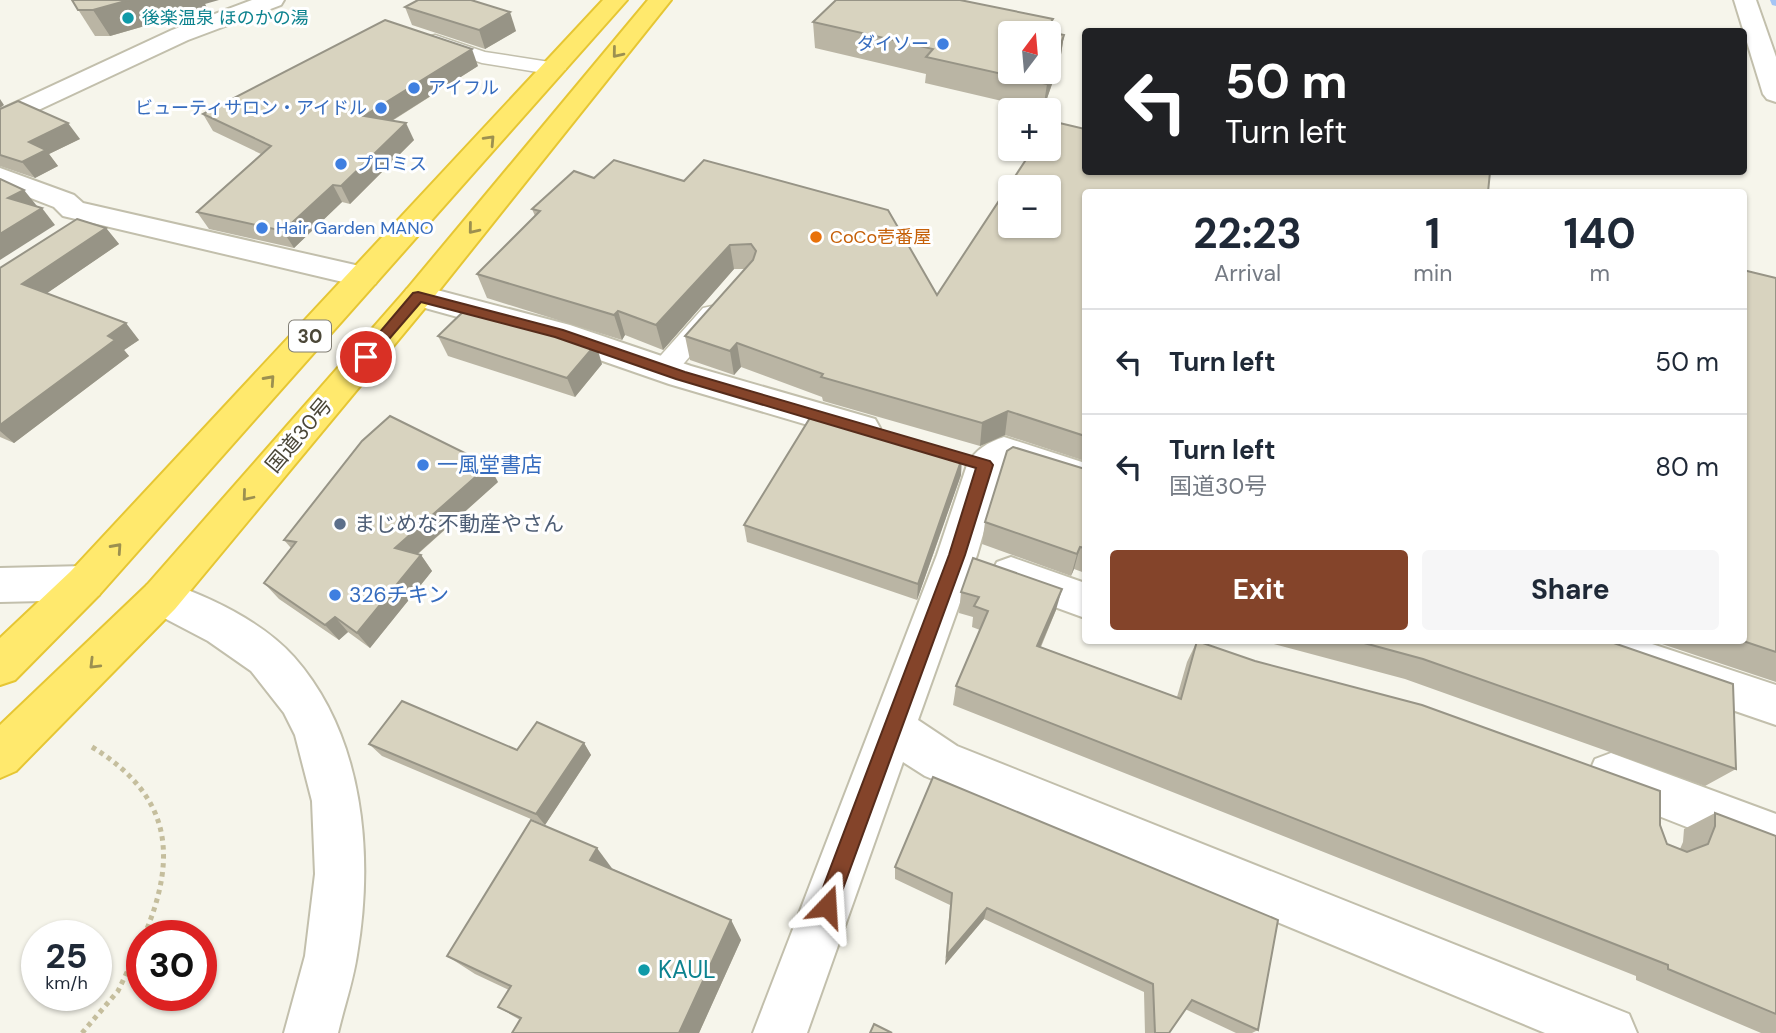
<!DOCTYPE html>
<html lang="en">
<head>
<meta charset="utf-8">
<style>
  :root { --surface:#fff; --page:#f6f6f7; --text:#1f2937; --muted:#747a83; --line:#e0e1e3; --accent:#84442a }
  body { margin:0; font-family:"DM Sans","Noto Sans JP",sans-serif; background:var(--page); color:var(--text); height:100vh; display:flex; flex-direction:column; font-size:26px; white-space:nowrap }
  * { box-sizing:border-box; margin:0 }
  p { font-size:23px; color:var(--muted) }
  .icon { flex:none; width:38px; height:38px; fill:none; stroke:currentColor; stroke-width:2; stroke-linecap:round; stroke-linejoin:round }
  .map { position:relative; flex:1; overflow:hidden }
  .side { position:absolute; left:1082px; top:189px; width:665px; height:455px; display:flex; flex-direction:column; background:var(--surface); border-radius:7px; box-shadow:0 2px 5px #0004 }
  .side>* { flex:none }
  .hud { position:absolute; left:1082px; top:28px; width:665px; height:147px; border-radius:7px; box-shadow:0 2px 5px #0004; background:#202124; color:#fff; overflow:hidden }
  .needle { width:46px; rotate:16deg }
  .tools { position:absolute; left:998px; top:21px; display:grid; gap:14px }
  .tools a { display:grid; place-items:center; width:63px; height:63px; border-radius:7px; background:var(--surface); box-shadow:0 2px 5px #0004; font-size:35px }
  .speed { position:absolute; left:21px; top:920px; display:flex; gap:14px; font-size:35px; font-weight:700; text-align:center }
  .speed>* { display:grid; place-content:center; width:91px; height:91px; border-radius:50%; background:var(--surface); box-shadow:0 2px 5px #0004; line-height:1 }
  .speed small { font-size:18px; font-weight:400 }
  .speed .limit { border:10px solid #d22; background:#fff; color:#111 }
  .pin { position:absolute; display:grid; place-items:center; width:60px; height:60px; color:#fff; margin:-30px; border:4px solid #fff; border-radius:50%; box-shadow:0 2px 7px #0007 }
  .me { position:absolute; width:77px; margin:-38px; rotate:20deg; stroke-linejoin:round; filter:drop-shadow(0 0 5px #0008) }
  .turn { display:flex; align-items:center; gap:24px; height:147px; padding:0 28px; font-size:32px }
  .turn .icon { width:91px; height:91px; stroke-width:2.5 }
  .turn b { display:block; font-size:49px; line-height:60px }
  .eta { display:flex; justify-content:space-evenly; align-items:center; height:119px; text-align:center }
  .eta b { font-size:42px; font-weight:700; line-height:49px }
  .button { display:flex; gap:14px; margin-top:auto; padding:14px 28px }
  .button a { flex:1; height:80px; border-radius:7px; background:var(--accent); color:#fff; font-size:28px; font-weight:700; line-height:80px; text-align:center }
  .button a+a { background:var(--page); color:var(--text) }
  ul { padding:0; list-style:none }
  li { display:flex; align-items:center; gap:21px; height:105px; padding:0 28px; border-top:2px solid var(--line) }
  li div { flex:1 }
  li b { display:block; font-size:26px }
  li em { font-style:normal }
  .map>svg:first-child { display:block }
</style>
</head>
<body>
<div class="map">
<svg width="1776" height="1033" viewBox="0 0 1776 1033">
  <rect width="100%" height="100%" fill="#f6f5eb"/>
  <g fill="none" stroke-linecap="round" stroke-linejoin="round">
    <!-- stream -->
    <path fill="#a5c5f5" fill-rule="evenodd" d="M1770,0h6v6l-4,-1z"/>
    <!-- lane casing -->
    <g stroke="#c2bfac" stroke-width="3">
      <g id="lane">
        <path d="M435,35l50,17 71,11 10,6 -10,6 -74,-12 -54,-18 -2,-4 2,-4z"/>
        <path d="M712,306l9,2 4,6 -4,6 -48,56 -9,2 -9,-2 -4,-7 4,-7 48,-54z"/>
      </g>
    </g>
    <!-- street casing -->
    <g stroke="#c2bfac" stroke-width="4">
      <g id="street">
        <path d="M252,0h32l-3,5 -93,35 -188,88v-18l172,-80z"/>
        <path d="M1734,0h22l20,57v45l-9,-3 -4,-5z"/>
        <path d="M0,168l74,27 9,8 281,64 11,3 5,7 -5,7 -11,3 -301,-71 -9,-9 -54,-21z"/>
        <path d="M418,285l152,40 121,41 184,53 5,9 -5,9 -13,4 -193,-57 -121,-42 -141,-39 -5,-7 5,-7z"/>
        <path d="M1004,437l81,26v28l-76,-24 -8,6 -24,82 -59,165 39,26 672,268 8,19h-92l-620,-257 -22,-14 -96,271h-54l184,-478 30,-90c8,-15 21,-23 37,-28z"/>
        <path d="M1011,557l74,26v35l-88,-32 -6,-12 6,-12z"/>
        <path d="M85,566l14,5 6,12 -6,12 -14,5 -85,2v-34z"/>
        <path d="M161,580c46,16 100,40 133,77 70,79 80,198 63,298 -4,27 -13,52 -19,78h-54l21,-77 10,-82 -3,-73 -17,-66 -11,-22 -33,-42 -43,-30 -61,-32 -6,-12 6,-12z"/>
        <path d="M1560,640h80l136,45v40l-210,-72z"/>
        <path d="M1611,753l165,61v48l-181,-71 -7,-16 7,-16z"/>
      </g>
    </g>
    <!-- highway casing -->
    <g stroke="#e6c634" stroke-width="4">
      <g id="highway">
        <path d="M603,0h24l-528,595 -84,85 -15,5v-47l71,-67z"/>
        <path d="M648,0h23l-242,303 -254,306 -159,162 -16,7v-53l147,-140 260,-296z"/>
      </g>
    </g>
    <!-- path -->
    <g stroke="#c5be9d" stroke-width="5" stroke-dasharray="4.5 4.5" stroke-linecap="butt">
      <path d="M92,747c78,48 87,107 52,189"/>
      <path d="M82,1033l36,-42 24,-50"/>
    </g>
    <!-- lane -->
    <use href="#lane" fill="#fff" fill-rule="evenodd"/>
    <!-- street -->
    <use href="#street" fill="#fff" fill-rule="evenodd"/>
    <!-- highway -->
    <use href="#highway" fill="#ffe96d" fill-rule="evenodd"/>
  </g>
  <!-- wall -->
  <g fill="#bab5a4">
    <path d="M72,0l133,4 2,4 -97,28h-15z"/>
    <path d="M418,0h56l1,1 41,30 -31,18 -73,-24 -7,-18z"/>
    <path d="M813,22l239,10 12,3 -4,26 -17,49h-2l-116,-27 1,-9 -111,-26z"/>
    <path d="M478,66l-86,55 22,19 -64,64 -8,-2 -48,46 -85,-19 -12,-17 64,-58 -48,-23 -10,-17z"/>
    <path d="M0,109l80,30 -31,15 9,12 -23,12 -35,-12z"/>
    <path d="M574,171l363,124 148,-103v269l-80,-26 -25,11 -157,-45 -1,-4 -81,-30 -7,8 -44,-15 -5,-24 60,-67h-11l-71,81 -38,-15 -3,5 -135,-42 -10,-24 58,-58 -3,-7z"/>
    <path d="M106,228l13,16 -72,49 92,47 -15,10 5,6 -115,87 -14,-6v-169z"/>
    <path d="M1776,278v404l-126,-42h93z"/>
    <path d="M438,336l164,28 -27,33 -127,-41z"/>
    <path d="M1085,469v104l-11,-4 -3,7 -89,-32 3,-22z"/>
    <path d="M961,475l-44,125 -170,-58 -3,-17z"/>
    <path d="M498,482l-80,72 3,1 11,16 -62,77 -22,-16 -9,8 -60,-41 -15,-16 27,-35 -7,-8z"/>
    <path d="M961,592l95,18 -15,37 136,50 10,-35 10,-21 463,184 7,19 13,5 3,-7 1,-13 31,-16 61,23v197h-15l-125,-53v-4l-683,-271 3,-19 24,-56 -8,-3 1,-10 -14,-4z"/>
    <path d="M1259,640h346l131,129 -31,17 -300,-107z"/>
    <path d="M584,743l7,12 -46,70 -163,-69 -13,-12 148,6z"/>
    <path d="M933,777l325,253 -6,3h-16l-51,-24 -16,24h-24l-1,-41 -160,-73 -39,46 5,-60 -55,-26v-12z"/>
    <path d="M613,869l118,51 10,20 -42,93h-187l8,-13 -22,-13 11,-17 -34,-16 -28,-18z"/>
  </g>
  <!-- shaded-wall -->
  <g fill="#979486">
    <path d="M129,0h90l-14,4 2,4 -97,28 -17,-26z"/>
    <path d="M510,12l6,19 -31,18 -6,-19z"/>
    <path d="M1053,19l-3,26 -5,-14z"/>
    <path d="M1064,35l-4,26 -17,49 4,-26z"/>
    <path d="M472,49l6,17 -106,67 -8,-17z"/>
    <path d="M0,99l4,6 -4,3z"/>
    <path d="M68,123l12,16 -31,15 9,12 -23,12 -13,-16 7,-20z"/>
    <path d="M406,123l8,17 -64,64 -9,-18z"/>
    <path d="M333,185l9,17 -48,46 -11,-17z"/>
    <path d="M24,190l13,16 -15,8 -14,-16z"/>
    <path d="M42,208l13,17 -55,35v-26z"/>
    <path d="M106,228l13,16 -82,56 -15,-16z"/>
    <path d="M730,245l4,24 -71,81 -7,-25z"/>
    <path d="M618,311l7,24 -3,5 -8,-25z"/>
    <path d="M126,323l13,17 -15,10 5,6 -115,87 -14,-12v-6l108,-89z"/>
    <path d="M737,343l4,24 -7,8 -4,-24z"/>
    <path d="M596,344l6,20 -27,33 -8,-19z"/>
    <path d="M1008,411l-3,24 -25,11 2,-23z"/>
    <path d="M962,458l-1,17 -44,125 1,-16z"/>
    <path d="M489,465l9,17 -92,82 -11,-16z"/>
    <path d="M1080,547l-6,22 -3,7 6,-22z"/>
    <path d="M421,555l11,16 -62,77 -13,-15z"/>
    <path d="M1062,589l-6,21 -24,56 5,-20z"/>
    <path d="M335,617l13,15 -9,8 -14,-15z"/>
    <path d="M584,743l7,12 -46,70 -9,-11z"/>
    <path d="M597,848l17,23 -24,-11z"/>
    <path d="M987,908l-3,11 -39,46 2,-10z"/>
    <path d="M731,920l10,20 -42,93h-20z"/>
  </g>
  <!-- building -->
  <g fill="#d8d3bf" stroke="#979486" stroke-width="2" fill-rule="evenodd">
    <path d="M72,0h57l-36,10h-15z"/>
    <path d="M418,0h53l39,12 -31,18 -74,-23z"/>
    <path d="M836,0h124l93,19 -8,12 19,4 -17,49 -121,-27 7,-8 -120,-27zM1010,33h38v39h-38z"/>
    <path d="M385,20l87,29 -108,67 42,7 -65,63 -8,-1 -50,46 -86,-19 74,-66 -68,-32z"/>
    <path d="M18,101l50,22 -39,19 17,8 -24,12 -22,-7v-46z"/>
    <path d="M1051,121l34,8v43h405l-2,20h-403v244l-77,-25 -26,12 -161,-46 2,-3 -86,-31 -7,8 -45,-15 68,-76 3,-9 -5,-7 -21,1 -74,80 -38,-14 -4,4 -137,-41 63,-63 -8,-2 42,-38 20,7 20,-18 70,21 20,-21 184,50 49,85 96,-146h15v-24zM1010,187h38v39h-38z"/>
    <path d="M0,179l24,11 -16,8 34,10 -42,26z"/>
    <path d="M77,219l29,9 -84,56 104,39 -18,13 7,4 -115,85v-157z"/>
    <path d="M1743,270l33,8v374l-36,-12h3z"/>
    <path d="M469,306l127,38 -29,34 -129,-42z"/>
    <path d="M813,413l149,45 -44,126 -174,-59z"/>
    <path d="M390,416l99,49 -94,83 26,7 -64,78 -22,-16 -10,8 -61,-42 32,-41 -12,-2 78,-99z"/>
    <path d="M1013,447l72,22v79l-5,-1 -3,7 -92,-32 22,-71z"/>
    <path d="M973,558l89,31 -25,57 144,53 16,-58 58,20 167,44 238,86v34l7,19 20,8 21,-8 7,-18v-13l61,23v178l-108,-45v-4l-712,-279 32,-75 -14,-5 5,-9 -18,-5z"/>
    <path d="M1353,640h252l128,44 3,85 -313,-110z"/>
    <path d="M402,701l115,49 20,-28 47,21 -48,71 -167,-70z"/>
    <path d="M933,777l345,143 -20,110 -66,-30 -23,33h-14l-2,-49 -166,-76 -40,47 5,-62 -57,-26z"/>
    <path d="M531,820l66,28 -7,12 141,60 -52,113h-167l9,-15 -23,-11 13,-21 -64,-30z"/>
    <path d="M874,1024l18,9h-22z"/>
  </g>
  <!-- one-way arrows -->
  <defs><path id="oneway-chevron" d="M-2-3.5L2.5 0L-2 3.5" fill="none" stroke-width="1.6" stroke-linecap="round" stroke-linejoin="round" transform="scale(1.75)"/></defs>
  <g stroke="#9c9050">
    <use href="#oneway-chevron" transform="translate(617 53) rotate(129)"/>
    <use href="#oneway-chevron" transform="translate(490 140) rotate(-47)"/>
    <use href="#oneway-chevron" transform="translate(473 229) rotate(129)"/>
    <use href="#oneway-chevron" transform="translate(270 380) rotate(-48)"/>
    <use href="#oneway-chevron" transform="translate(247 496) rotate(130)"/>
    <use href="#oneway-chevron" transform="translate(117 548) rotate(-48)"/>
    <use href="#oneway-chevron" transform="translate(94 664) rotate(135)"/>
  </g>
  <!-- route -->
  <path fill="#84442a" stroke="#562c1b" stroke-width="2" d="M418,292l145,38 122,42 305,89 3,4 -28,90 -131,358 -7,4 -8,-4 -3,-7 133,-351 27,-87 -300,-89 -121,-42 -134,-35 -50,58h-9v-7l51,-60z"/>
  <!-- markers -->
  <g fill="#0f9aa8" stroke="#fff" stroke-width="2.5">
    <circle cx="128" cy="18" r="7"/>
    <circle cx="644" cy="970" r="7"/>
  </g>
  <g fill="#3f7fe0" stroke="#fff" stroke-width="2.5">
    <circle cx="943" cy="44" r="7"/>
    <circle cx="414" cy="88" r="7"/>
    <circle cx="381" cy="108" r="7"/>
    <circle cx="341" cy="164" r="7"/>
    <circle cx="262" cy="228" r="7"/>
    <circle cx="423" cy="465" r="7"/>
    <circle cx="335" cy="595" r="7"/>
  </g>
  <circle fill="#e8710a" stroke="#fff" stroke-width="2.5" cx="816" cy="237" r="7"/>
  <circle fill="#5c6f8a" stroke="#fff" stroke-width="2.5" cx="340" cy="524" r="7"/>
  <g text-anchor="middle" stroke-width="6" stroke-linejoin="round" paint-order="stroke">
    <!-- far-culture labels -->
    <g font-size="18" fill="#0d838f" stroke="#fff" text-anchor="start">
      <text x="142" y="24">後楽温泉 ほのかの湯</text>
    </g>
    <!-- far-shop labels -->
    <g font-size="18" fill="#366cbe" stroke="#fff" text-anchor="start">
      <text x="929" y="50" text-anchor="end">ダイソー</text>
      <text x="428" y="94">アイフル</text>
      <text x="367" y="114" text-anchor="end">ビューティサロン・アイドル</text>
      <text x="355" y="170">プロミス</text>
      <text x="276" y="234">Hair Garden MANO</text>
    </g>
    <!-- far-food labels -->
    <g font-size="18" fill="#c56008" stroke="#fff" text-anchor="start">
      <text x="830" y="243">CoCo壱番屋</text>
    </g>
    <!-- shield labels -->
    <rect fill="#fff" stroke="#817e74" stroke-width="2" x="289" y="320.5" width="42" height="31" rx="5"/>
    <g font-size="19" font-weight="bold" fill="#4b4738">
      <text x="310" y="343">30</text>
    </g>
    <!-- street labels -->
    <g font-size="21" fill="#4b4738" stroke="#fff">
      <text transform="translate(299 435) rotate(-50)" y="7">国道30号</text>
    </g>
    <!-- shop labels -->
    <g font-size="21" fill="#366cbe" stroke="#fff" text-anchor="start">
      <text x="437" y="472">一風堂書店</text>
      <text x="349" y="602">326チキン</text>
    </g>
    <!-- service labels -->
    <g font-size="21" fill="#4e5e75" stroke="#fff" text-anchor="start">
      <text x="354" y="531">まじめな不動産やさん</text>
    </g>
    <!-- near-culture labels -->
    <g font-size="24" fill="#0d838f" stroke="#fff" text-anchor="start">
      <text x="658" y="978">KAUL</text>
    </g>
  </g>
</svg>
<div class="tools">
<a><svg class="needle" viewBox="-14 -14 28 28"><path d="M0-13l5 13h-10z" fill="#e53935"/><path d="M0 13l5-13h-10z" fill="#747a83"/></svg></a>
<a>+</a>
<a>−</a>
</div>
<div class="speed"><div>25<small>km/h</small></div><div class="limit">30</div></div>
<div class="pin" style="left:366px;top:357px;background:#d93025"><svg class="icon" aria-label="arrive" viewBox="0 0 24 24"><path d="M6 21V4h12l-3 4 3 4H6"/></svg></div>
<svg class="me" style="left:827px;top:906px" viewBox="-20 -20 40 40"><path d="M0-17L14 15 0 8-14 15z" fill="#84442a" stroke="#fff" stroke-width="4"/></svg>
<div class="hud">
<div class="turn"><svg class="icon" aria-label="left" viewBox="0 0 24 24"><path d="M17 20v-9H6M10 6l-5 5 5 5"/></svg><div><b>50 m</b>Turn left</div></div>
</div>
<section class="side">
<div class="eta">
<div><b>22:23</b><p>Arrival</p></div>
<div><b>1</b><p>min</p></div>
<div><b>140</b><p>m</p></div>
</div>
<ul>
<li><svg class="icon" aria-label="left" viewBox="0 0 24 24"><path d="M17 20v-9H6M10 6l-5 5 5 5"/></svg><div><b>Turn left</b></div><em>50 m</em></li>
<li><svg class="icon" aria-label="left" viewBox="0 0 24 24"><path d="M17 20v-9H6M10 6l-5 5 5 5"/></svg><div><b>Turn left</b><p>国道30号</p></div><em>80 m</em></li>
</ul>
<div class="button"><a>Exit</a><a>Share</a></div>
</section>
</div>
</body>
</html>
